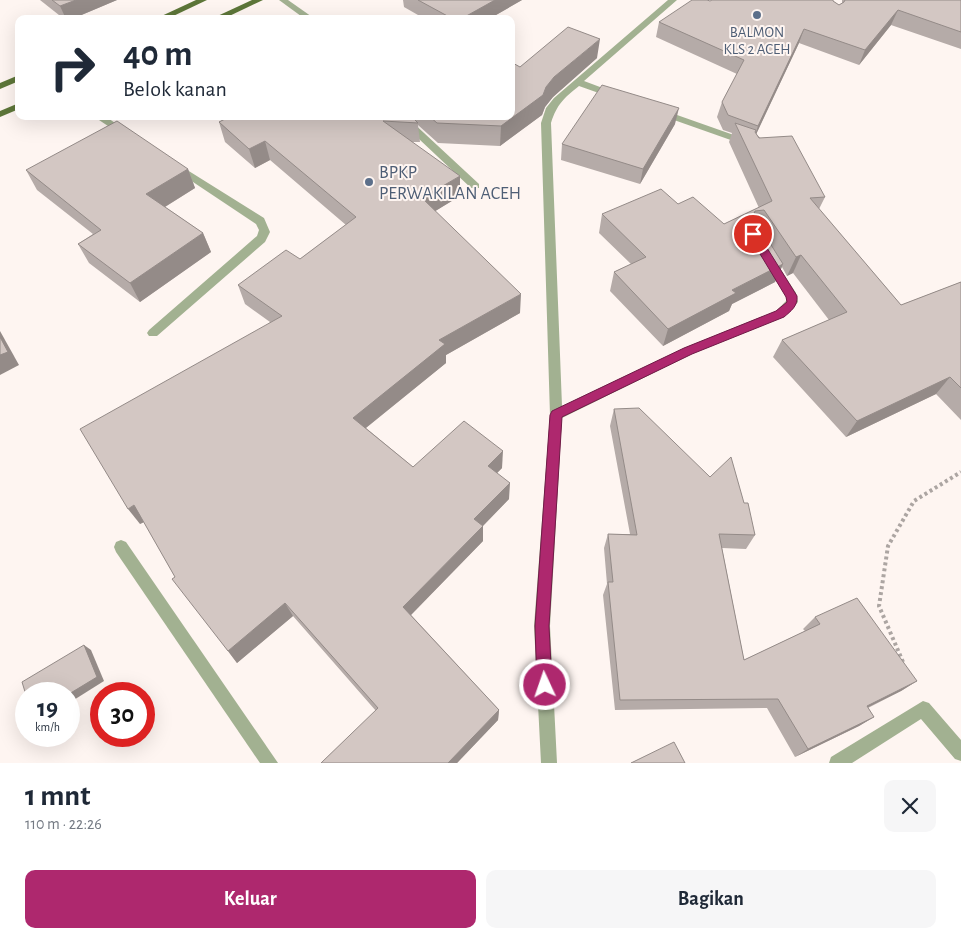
<!DOCTYPE html>
<html lang="id">
<head>
<meta charset="utf-8">
<style>
  :root { --surface:#fff; --page:#f6f6f7; --text:#1f2937; --muted:#747a83; --accent:#ae286e }
  body { margin:0; font-family:"Alegreya Sans",sans-serif; background:var(--page); color:var(--text); height:100vh; display:flex; flex-direction:column; font-size:19px; white-space:nowrap }
  * { box-sizing:border-box; margin:0 }
  p { font-size:16px; color:var(--muted) }
  .icon { flex:none; width:28px; height:28px; fill:none; stroke:currentColor; stroke-width:2; stroke-linecap:round; stroke-linejoin:round }
  .map { position:relative; height:763px; overflow:hidden }
  .side { display:flex; flex-direction:column; background:var(--surface); flex:1 }
  .side>* { flex:none }
  .hud { position:absolute; left:15px; top:15px; width:500px; height:105px; border-radius:10px; box-shadow:0 5px 20px #0002; background:#fff; color:var(--text); overflow:hidden }
  .speed { position:absolute; left:15px; top:682px; display:flex; gap:10px; font-size:25px; font-weight:700; text-align:center }
  .speed>* { display:grid; place-content:center; width:65px; height:65px; border-radius:50%; background:var(--surface); box-shadow:0 5px 20px #0002; line-height:1 }
  .speed small { font-size:12px; font-weight:400 }
  .speed .limit { border:8px solid #d22; background:#fff; color:#111 }
  .pin { position:absolute; display:grid; place-items:center; width:42px; height:42px; color:#fff; margin:-21px; border:2px solid #fff; border-radius:50%; box-shadow:0 1px 5px #0007 }
  .me { position:absolute; width:55px; margin:-28px; rotate:357deg; stroke-linejoin:round; filter:drop-shadow(0 0 4px #0008) }
  .turn { display:flex; align-items:center; gap:18px; height:105px; padding:0 25px; font-size:22px }
  .turn .icon { width:65px; height:65px; stroke-width:2.5 }
  .turn b { display:block; font-size:35px; line-height:42px }
  .round { display:grid; place-items:center; flex:none; width:52px; height:52px; border-radius:10px; background:var(--page) }
  .summary { display:flex; align-items:center; justify-content:space-between; height:85px; padding:0 25px }
  h1 { font-size:30px; font-weight:600; line-height:38px }
  .primary-button { display:flex; gap:10px; margin-top:auto; padding:10px 25px }
  .primary-button a { flex:1; height:58px; border-radius:10px; background:var(--accent); color:#fff; font-size:20px; font-weight:600; line-height:58px; text-align:center }
  .primary-button a+a { background:var(--page); color:var(--text) }
  .map>svg:first-child { display:block }
</style>
</head>
<body>
<div class="map">
<svg width="961" height="763" viewBox="0 0 961 763">
  <rect width="100%" height="100%" fill="#fef5f1"/>
  <g fill="none" stroke-linecap="round" stroke-linejoin="round">
    <!-- path -->
    <path stroke="#aca5a2" stroke-width="4" stroke-dasharray="3 3" stroke-linecap="butt" d="M903,662l-24,-56 9,-60 26,-45 47,-29"/>
    <!-- lane -->
    <g fill="#a2b191" fill-rule="evenodd">
      <path d="M279,0h9l27,19h-10z"/>
      <path d="M399,116h10l1,4 69,64v4h-8l-69,-65z"/>
    </g>
    <!-- street -->
    <g fill="#a2b191" fill-rule="evenodd">
      <path d="M668,0h9l-93,81 32,12v4h-6l-31,-11c-15,12 -22,18 -28,37l11,283 122,-58 92,-37 10,-10v-5l-22,-34 2,-3h8l22,34 2,9 -14,15 -92,37 -130,64 -12,208 7,137h-16l-7,-137 16,-211 -9,-292 5,-15 8,-10z"/>
      <path d="M660,109l88,31 2,2 -5,3 -3,-1 -85,-30v-4z"/>
      <path d="M93,116h12l23,16 -5,3 -3,-1z"/>
      <path d="M176,163l88,55 6,14 -5,10 -108,94h-8l-2,-3 2,-3 108,-94 2,-6 -3,-6 -84,-56 -1,-2z"/>
      <path d="M121,540l5,2 152,221h-18l-144,-211 -2,-5 2,-5z"/>
      <path d="M923,701l6,2 32,37v21l-6,-2 -34,-40 -69,44h-23l2,-6z"/>
    </g>
    <!-- primary -->
    <g fill="#5d7639" fill-rule="evenodd">
      <path d="M196,0h11l-40,19h-12z"/>
      <path d="M252,0h11l-40,19h-12z"/>
      <path d="M19,75v6l-19,8v-6z"/>
      <path d="M19,103v6l-19,8v-6z"/>
    </g>
  </g>
  <!-- wall -->
  <g fill="#b5aba8">
    <path d="M40,0h77l-45,19h-8z"/>
    <path d="M403,0h119l-33,19h-64l-21,-12z"/>
    <path d="M842,0h119v49l-70,-24 -32,40 -60,-22 -43,91 69,63 -6,12 82,96 60,-23v138l-25,-26 -90,43 -73,-80 9,-17 47,-20 -36,-47 -6,3 -5,-9 -7,15 -43,22 -3,7 -66,35 -53,-55 4,-19 17,-8 -32,-31 3,-19 76,-10 46,20 35,-16 -30,-66 3,-9 -9,-3 -6,-13 5,-15 15,-28 -81,-37 3,-15 51,-21h123l6,4 3,-2z"/>
    <path d="M597,58l-44,39 -8,10 -3,8 -42,31 -62,-3 -20,-18 2,17h-8l48,54 -25,15 85,102 -74,42v8l-80,65 47,39 89,1 -5,5 12,26 -26,27v15l-72,74 88,95 -1,10 -41,43h-136l55,-52 -83,-95 -56,47 -9,-12 -53,-74 -31,-55 -4,2 130,-202 -25,-18 -7,-19 62,-26 46,-34 -76,-65 -15,8 -30,-26 -6,-20 8,-4 -1,-2h285l9,-49z"/>
    <path d="M675,124l-35,60 -79,-24 1,-16z"/>
    <path d="M188,169l7,19 -30,19 38,26 8,19 -71,50 -51,-39 -11,-19 15,-10 -56,-44 -11,-20z"/>
    <path d="M614,409l96,68 34,26 11,32 -9,14 -24,-1 22,112 61,-29 -2,-2 12,-12 102,64 -16,10 -33,17 6,9 -15,9 -64,31 -28,-49 -152,2 -12,-115 4,-11 -3,-36 4,-14h22l-20,-108z"/>
  </g>
  <!-- shaded-wall -->
  <g fill="#948b88">
    <path d="M76,0h41l-45,19h-6l-6,-13z"/>
    <path d="M495,0h27l-33,19h-28z"/>
    <path d="M898,10l-7,15 -32,40 6,-15z"/>
    <path d="M804,29l-5,14 -46,98 5,-15z"/>
    <path d="M600,39l-3,19 -44,39 -8,10 -3,8 -42,31 1,-20 45,-39 8,-10z"/>
    <path d="M679,108l-4,16 -35,60 3,-15z"/>
    <path d="M265,141l5,19 -15,8 -6,-19z"/>
    <path d="M188,169l7,19 -40,25 -9,-19z"/>
    <path d="M460,176v20l-36,22 -2,-20z"/>
    <path d="M203,233l8,19 -71,50 -10,-19z"/>
    <path d="M801,255l-8,18 -6,3 9,-19z"/>
    <path d="M783,264l-8,18 -43,22 -3,7 -66,35 5,-17 64,-39z"/>
    <path d="M521,294l-1,19 -74,42v8l-89,72 -4,-17 86,-78z"/>
    <path d="M0,331l19,34 -19,10z"/>
    <path d="M950,377l-14,17 -90,43 11,-16z"/>
    <path d="M503,451l-1,17 -14,14v-16z"/>
    <path d="M510,483l-1,16 -34,35 -1,-15z"/>
    <path d="M134,505l12,16 -6,3 -12,-15z"/>
    <path d="M483,526v15l-77,79 -3,-13z"/>
    <path d="M285,603l8,13 -56,47 -9,-12z"/>
    <path d="M84,645l7,5 13,31 -35,22v-9z"/>
    <path d="M917,681l-16,10 -49,24 15,-9z"/>
    <path d="M499,710l-1,10 -41,43h-9z"/>
    <path d="M874,717l-15,9 -64,31 13,-8z"/>
  </g>
  <!-- building -->
  <g fill="#d3c7c3" stroke="#948b88">
    <path d="M52,0h24l-16,6z"/>
    <path d="M418,0h77l-34,19h-8z"/>
    <path d="M692,0h15l3,1 2,-1h121v1l6,4 5,-3 1,-2h116v32l-63,-22 -33,40 -61,-21 -46,97 -30,-11 -6,-13 22,-42 -85,-38z"/>
    <path d="M568,27l32,12 -46,38 -8,10 -3,8 -42,31 -64,-3 -8,-7h82v-54l9,5z"/>
    <path d="M602,85l77,23 -36,61 -81,-25z"/>
    <path d="M231,116h180l7,7 -35,-2 77,55 -38,22 99,96 -82,46 6,4 -92,74 60,49 51,-46 39,30 -15,15 22,17 -36,36 9,7 -80,81 96,103 -51,53h-127l57,-55 -93,-105 -57,48 -56,-72 3,-2 -41,-72 -6,4 -48,-80 202,-113 -44,-31 48,-35 14,9 56,-42 -91,-76 -16,8 -30,-27z"/>
    <path d="M117,121l71,48 -42,25 57,39 -73,50 -52,-39 23,-14 -75,-60z"/>
    <path d="M735,123l21,7 -1,2 4,6 33,-2 33,61 -15,1 91,107 60,-23v106l-11,-11 -93,44 -75,-81 65,-28 -46,-57 -5,2 -32,-47 -9,1 -2,5 30,48 -51,26 4,3 -68,36 -54,-57 32,-15 -44,-43 59,-25 17,15 15,-7 31,27 48,-23z"/>
    <path d="M0,337l8,15 -8,3z"/>
    <path d="M639,408l71,69 21,-20 13,46h4l7,32 -36,-1 25,126 76,-36 -5,-7 42,-19 60,83 -50,25 7,11 -66,32 -30,-50 -158,1 -12,-118h5l-5,-48 29,1 -23,-126z"/>
    <path d="M84,645l13,32 -28,17h-43v1l-4,-13z"/>
    <path d="M674,742l11,21h-54z"/>
  </g>
  <!-- route -->
  <path fill="#ae286e" stroke="#711a48" d="M753,231l4,1 40,64c1,10 -6,15 -13,21l-92,37 -130,63 -13,209 3,59 -2,5 -5,2 -5,-2 -3,-5 -2,-59 15,-211 2,-4 132,-63 92,-37 11,-9 -1,-5 -38,-63z"/>
  <!-- markers -->
  <g fill="#5c6f8a" stroke="#fef5f1" stroke-width="2">
    <circle cx="757" cy="15" r="5"/>
    <circle cx="369" cy="182" r="5"/>
  </g>
  <g text-anchor="middle" stroke-width="4" stroke-linejoin="round" paint-order="stroke">
    <!-- far-service labels -->
    <g font-size="15" fill="#4e5e75" stroke="#fef5f1">
      <text x="757" y="37">BALMON<tspan x="757" dy="17">KLS 2 ACEH</tspan></text>
    </g>
    <!-- service labels -->
    <g font-size="18" fill="#4e5e75" stroke="#fef5f1" text-anchor="start">
      <text x="379" y="178">BPKP<tspan x="379" dy="21">PERWAKILAN ACEH</tspan></text>
    </g>
  </g>
</svg>
<div class="speed"><div>19<small>km/h</small></div><div class="limit">30</div></div>
<div class="pin" style="left:753px;top:234px;background:#d93025"><svg class="icon" aria-label="arrive" viewBox="0 0 24 24"><path d="M6 21V4h12l-3 4 3 4H6"/></svg></div>
<svg class="me" style="left:545px;top:685px" viewBox="-20 -20 40 40"><circle r="17" fill="#ae286e" stroke="#fff" stroke-width="3"/><path d="M0-11L8 9 0 5-8 9z" fill="#fff"/></svg>
<div class="hud">
<div class="turn"><svg class="icon" aria-label="right" viewBox="0 0 24 24"><path d="M7 20v-9h11M14 6l5 5-5 5"/></svg><div><b>40 m</b>Belok kanan</div></div>
</div>
</div>
<section class="side">
<div class="summary"><div><h1>1 mnt</h1><p>110 m · 22:26</p></div><a class="round"><svg class="icon" aria-label="close" viewBox="0 0 24 24"><path d="M6 6l12 12M18 6L6 18"/></svg></a></div>
<div class="primary-button"><a>Keluar</a><a>Bagikan</a></div>
</section>
</body>
</html>
